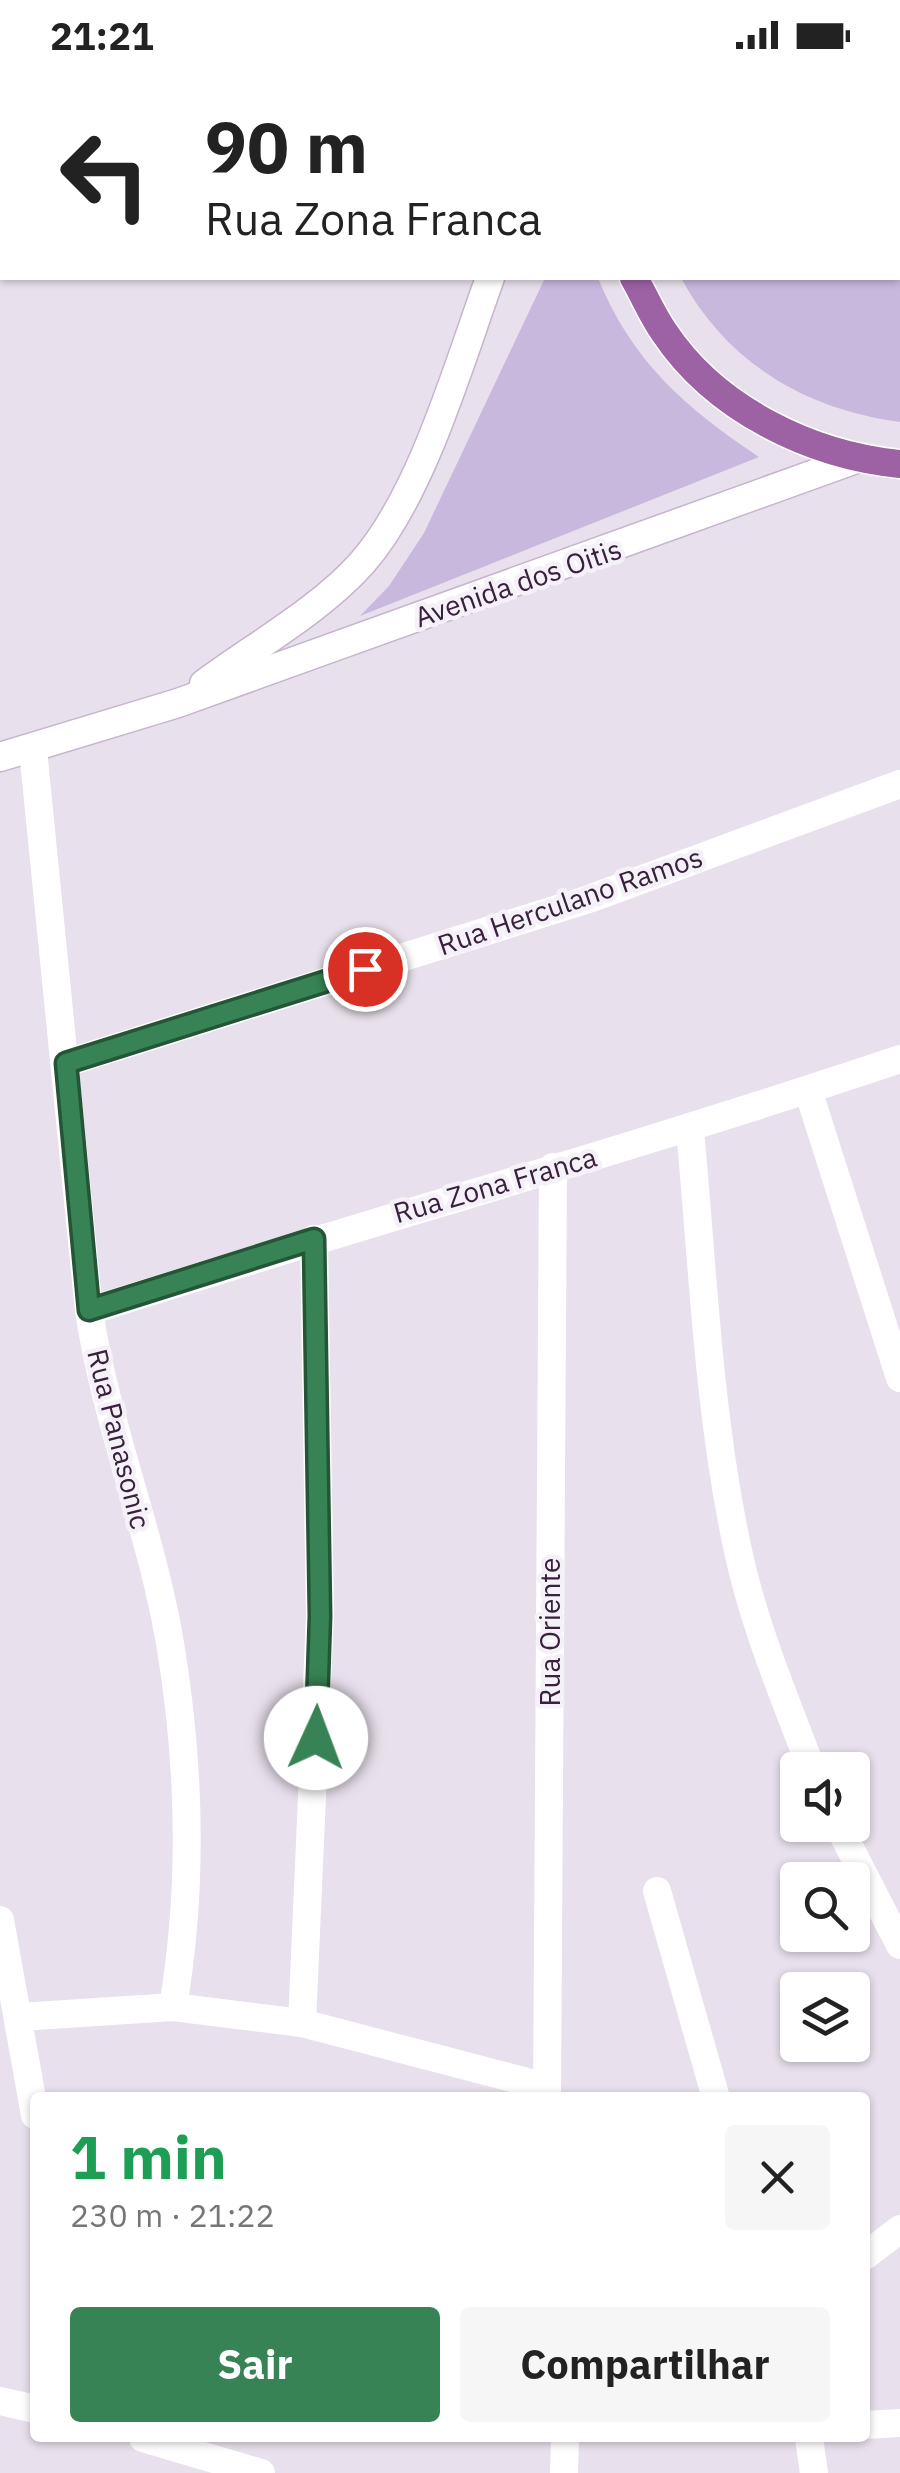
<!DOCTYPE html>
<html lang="pt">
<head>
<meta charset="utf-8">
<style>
  :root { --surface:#fff; --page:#f6f6f6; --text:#222; --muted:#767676; --accent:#378355 }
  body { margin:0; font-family:"IBM Plex Sans",sans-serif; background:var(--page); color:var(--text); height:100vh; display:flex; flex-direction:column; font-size:38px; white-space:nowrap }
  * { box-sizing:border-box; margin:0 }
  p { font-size:32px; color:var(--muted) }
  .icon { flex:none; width:55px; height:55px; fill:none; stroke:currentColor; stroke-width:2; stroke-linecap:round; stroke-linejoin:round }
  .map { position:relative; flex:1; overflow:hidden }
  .panel { position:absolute; left:30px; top:2022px; width:840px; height:350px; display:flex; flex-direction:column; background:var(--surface); border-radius:10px; box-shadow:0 2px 8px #0004 }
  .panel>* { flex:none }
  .hud { position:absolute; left:0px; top:0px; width:900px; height:210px; box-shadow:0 2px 8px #0004; background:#fff; color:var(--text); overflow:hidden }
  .tools { position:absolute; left:780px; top:1682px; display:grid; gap:20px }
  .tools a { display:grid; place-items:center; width:90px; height:90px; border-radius:10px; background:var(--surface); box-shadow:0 2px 8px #0004; font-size:50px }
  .pin { position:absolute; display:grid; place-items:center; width:85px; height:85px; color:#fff; margin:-42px; border:5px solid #fff; border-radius:50%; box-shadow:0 2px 10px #0007 }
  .me { position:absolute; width:110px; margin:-55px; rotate:2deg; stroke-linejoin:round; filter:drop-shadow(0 0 8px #0008) }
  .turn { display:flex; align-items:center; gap:35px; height:210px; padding:0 40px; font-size:45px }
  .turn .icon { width:130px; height:130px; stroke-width:2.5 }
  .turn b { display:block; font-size:70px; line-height:85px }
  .round { display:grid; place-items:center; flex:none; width:105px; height:105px; border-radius:10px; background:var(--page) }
  .summary { display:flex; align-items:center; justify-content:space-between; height:170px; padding:0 40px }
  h1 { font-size:60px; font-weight:700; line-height:75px; color:#1e9e55 }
  .button { display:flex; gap:20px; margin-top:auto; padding:20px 40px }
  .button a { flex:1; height:115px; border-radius:10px; background:var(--accent); color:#fff; font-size:40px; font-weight:700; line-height:115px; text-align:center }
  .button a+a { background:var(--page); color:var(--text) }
  .status { display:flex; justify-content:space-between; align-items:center; height:70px; padding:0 50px; background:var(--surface); direction:ltr }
  .status svg { height:28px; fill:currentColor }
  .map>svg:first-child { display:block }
</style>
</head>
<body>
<div class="status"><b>21:21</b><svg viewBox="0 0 49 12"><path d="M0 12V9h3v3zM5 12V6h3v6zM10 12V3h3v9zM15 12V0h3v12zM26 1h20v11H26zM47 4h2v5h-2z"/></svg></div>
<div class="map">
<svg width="900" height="2403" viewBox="0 0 900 2403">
  <rect width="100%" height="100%" fill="#e8e0ec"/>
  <!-- green -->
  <g fill="#c8b8de">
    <path d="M661,0h239v352c-95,-13 -173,-59 -219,-144h217v-206z"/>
    <path d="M545,208h53c34,84 88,130 161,179l-399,159 29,-30 35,-53z"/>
  </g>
  <!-- building -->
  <path fill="#c8bccd" stroke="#c0b2c6" stroke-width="2.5" d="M171,0h189l-190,2z"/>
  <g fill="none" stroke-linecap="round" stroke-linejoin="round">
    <!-- secondary casing -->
    <g stroke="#c7b3cc" stroke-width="31">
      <g id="secondary">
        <path d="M204,614c51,-38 115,-73 158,-121 60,-68 97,-200 128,-285"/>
        <path d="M0,687l178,-54 678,-244"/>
      </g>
    </g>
    <!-- primary casing -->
    <g stroke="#fff" stroke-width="31">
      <g id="primary">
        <path d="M617,2l1,-2"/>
        <path d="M634,208c10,17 18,37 30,54 51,77 146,123 236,132"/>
      </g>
    </g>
    <!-- service -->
    <g stroke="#fff" stroke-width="20">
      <path d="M125,0v2"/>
      <path d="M559,0l6,2"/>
      <path d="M372,2l1,-2"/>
    </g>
    <!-- minor -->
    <g stroke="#fff" stroke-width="28">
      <path d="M33,680l56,561c17,113 62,220 81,332 20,120 23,245 3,364"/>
      <path d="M66,993l523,-164 311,-115"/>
      <path d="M808,1020l92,288"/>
      <path d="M690,1060c13,139 18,280 47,416 16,78 47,150 75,224"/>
      <path d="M89,1241c270,-86 543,-162 811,-252"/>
      <path d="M838,1755l62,120"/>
      <path d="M657,1821l59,207"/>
      <path d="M0,1850l35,195"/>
      <path d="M20,1947l153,-10 129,16 244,64"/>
      <path d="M302,1953l18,-407 -6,-377"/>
      <path d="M547,2028l6,-931"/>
      <path d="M865,2186l35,-27"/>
      <path d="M0,2331l35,8"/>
      <path d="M865,2355l35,-2"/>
      <path d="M143,2368l118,35"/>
      <path d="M809,2368l5,35"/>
      <path d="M564,2403l1,-35"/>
    </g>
    <!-- secondary -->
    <use href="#secondary" stroke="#fff" stroke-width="28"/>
    <!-- primary -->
    <use href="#primary" stroke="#9c62a4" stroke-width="28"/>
  </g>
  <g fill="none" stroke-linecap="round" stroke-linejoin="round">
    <!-- route casing -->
    <g stroke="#245537" stroke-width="25">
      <path id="route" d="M316,1668l4,-122 -6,-377 -225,71 -23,-247 299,-94"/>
    </g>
    <!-- route -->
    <use href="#route" stroke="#378355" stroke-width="18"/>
  </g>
  <g text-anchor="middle" stroke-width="9" stroke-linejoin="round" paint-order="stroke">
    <!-- street labels -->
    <g font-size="28" fill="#39203d" stroke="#f5f1f8">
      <text transform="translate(518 513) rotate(-19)" y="10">Avenida dos Oitis</text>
      <text transform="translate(570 831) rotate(-19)" y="10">Rua Herculano Ramos</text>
      <text transform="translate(495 1115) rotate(-16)" y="10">Rua Zona Franca</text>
      <text transform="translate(119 1369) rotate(76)" y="10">Rua Panasonic</text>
      <text transform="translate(550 1562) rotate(-90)" y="10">Rua Oriente</text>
    </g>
  </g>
</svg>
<div class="tools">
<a><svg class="icon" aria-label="sound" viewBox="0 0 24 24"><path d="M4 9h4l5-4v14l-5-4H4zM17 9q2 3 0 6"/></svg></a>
<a><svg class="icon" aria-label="search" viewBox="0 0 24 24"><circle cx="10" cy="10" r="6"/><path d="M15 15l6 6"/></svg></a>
<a><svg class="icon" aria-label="layers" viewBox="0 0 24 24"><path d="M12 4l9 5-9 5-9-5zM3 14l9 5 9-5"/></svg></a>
</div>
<div class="pin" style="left:365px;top:899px;background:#d93025"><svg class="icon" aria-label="arrive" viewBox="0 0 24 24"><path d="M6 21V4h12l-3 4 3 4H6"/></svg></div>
<svg class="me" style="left:316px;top:1668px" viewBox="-20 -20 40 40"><circle r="19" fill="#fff"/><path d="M0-13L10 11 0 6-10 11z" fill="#378355"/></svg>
<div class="hud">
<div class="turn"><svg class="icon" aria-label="left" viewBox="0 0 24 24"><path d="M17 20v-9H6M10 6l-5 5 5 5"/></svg><div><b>90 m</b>Rua Zona Franca</div></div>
</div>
<section class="panel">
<div class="summary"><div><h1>1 min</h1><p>230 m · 21:22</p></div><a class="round"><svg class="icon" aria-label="close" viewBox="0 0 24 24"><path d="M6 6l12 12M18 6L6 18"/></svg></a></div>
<div class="button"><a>Sair</a><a>Compartilhar</a></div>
</section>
</div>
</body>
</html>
